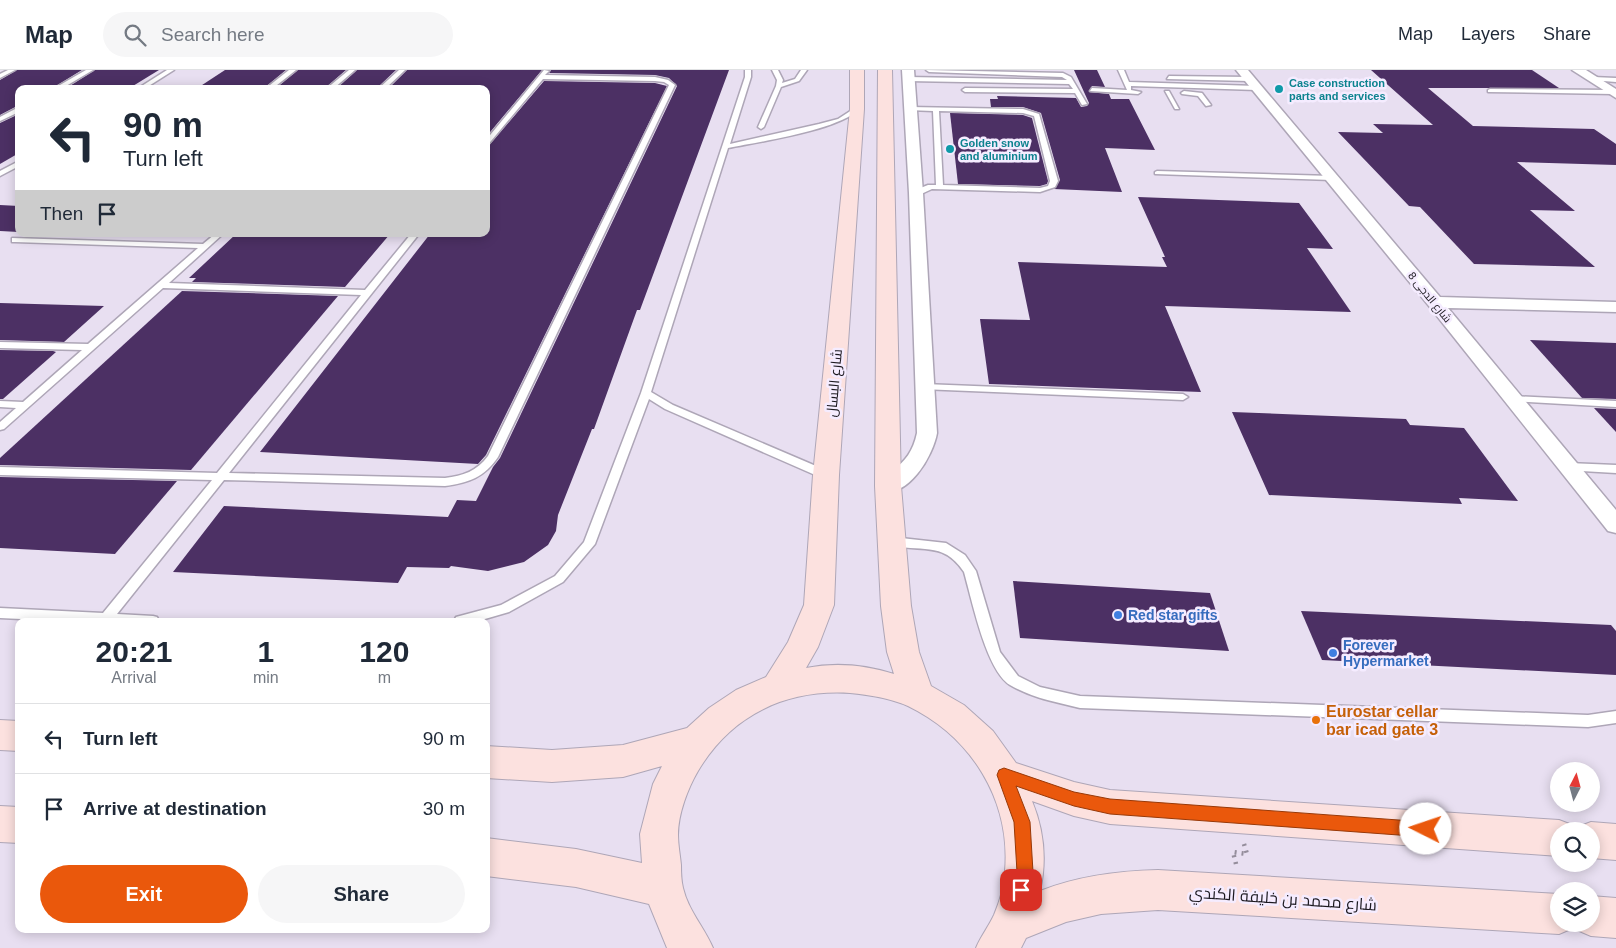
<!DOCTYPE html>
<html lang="en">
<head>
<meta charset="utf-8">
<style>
  :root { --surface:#fff; --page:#f6f6f7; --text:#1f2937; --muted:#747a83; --line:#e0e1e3; --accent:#ea580c }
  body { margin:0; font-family:Arial,Cairo,sans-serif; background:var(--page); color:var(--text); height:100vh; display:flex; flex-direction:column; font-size:19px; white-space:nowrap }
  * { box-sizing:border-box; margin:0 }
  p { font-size:16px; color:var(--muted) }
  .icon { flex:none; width:28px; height:28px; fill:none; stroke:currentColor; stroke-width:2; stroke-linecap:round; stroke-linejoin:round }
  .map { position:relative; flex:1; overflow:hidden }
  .panel { position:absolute; left:15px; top:548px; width:475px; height:315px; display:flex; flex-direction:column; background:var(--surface); border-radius:10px; box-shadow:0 2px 12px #0003 }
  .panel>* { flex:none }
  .banner { position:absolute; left:15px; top:15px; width:475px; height:152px; border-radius:10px; box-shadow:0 2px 12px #0003; background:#fff; color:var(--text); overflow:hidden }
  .needle { width:32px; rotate:6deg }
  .tools { position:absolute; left:1550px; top:692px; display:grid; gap:10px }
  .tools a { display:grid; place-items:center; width:50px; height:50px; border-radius:50%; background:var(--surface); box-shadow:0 2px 12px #0003; font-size:25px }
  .pin { position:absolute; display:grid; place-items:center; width:42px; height:42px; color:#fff; margin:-21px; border-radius:10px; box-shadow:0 2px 8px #0006 }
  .me { position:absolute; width:55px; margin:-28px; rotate:274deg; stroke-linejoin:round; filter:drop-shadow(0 0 4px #0008) }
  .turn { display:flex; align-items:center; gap:18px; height:105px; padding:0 25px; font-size:22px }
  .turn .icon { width:65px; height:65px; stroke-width:2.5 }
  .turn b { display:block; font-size:35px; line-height:42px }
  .then { display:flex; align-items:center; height:48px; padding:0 25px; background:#0003; gap:10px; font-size:19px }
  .eta { display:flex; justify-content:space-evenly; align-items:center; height:85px; text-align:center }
  .eta b { font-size:30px; font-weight:700; line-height:35px }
  .primary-button { display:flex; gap:10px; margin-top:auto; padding:10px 25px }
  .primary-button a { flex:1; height:58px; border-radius:30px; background:var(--accent); color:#fff; font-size:20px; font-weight:700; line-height:58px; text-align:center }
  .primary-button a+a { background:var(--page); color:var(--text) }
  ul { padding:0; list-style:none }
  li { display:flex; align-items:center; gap:15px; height:70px; padding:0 25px; border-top:1px solid var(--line) }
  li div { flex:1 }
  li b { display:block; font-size:19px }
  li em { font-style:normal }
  header { display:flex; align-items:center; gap:30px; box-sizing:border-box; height:70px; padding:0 25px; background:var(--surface); border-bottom:1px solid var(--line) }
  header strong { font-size:24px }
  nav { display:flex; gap:28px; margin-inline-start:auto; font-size:18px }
  .search { width:350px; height:45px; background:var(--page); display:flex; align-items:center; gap:12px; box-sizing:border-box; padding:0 18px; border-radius:28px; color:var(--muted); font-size:19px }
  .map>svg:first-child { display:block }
</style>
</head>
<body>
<header>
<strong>Map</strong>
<div class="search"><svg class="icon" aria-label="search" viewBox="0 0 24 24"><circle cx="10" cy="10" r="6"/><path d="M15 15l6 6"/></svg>Search here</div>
<nav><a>Map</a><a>Layers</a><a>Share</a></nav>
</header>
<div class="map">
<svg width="1616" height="878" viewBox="0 0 1616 878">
  <rect width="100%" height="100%" fill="#e8dff1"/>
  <!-- building -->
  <g fill="#4c3064">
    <path d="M17,0h65l-31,19h-32v16l-19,10v-35z"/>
    <path d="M95,0h64l-31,19h-63z"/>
    <path d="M225,0h61l-23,19h-67z"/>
    <path d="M298,0h48l-22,19h-49z"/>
    <path d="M357,0h39l-20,19h-40z"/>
    <path d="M407,0h135l-56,67v-48h-98z"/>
    <path d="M551,0h178l-89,240h-3l-43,119h-2l-34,86 -2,16 -8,14 -24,17 -36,9 -37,-5 -2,2 -42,-1 -9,16 -225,-11 51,-66 224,11 9,-17 19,1 17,-34 7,-9 177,-372 -8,-8 -14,-3 -106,-2z"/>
    <path d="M1074,0h23l8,17 -13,-1 -3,6 20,2 2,5h18l26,51 -50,-2 17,44 -68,-3 6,-9 -19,-67 -18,-6h-32l-1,-8h8l-1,-3 79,2 5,9 6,-1 2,-3z"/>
    <path d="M1371,0h161l27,18h-131l45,38 121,3 22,15v21l-99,-3 58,49 -45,-1 65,57 -121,-3 -54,-57 -11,-1 -71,-74 45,1 -10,-9 60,1z"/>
    <path d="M544,11l111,2 12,3 -181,369 -8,9 -218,-12 170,-218h56v-85z"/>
    <path d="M950,43l73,2 9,3 16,63 -1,3 -7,2 -82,-2z"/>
    <path d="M19,44v39l-19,11v-41z"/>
    <path d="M1138,127l161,6 34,46 -26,-1 44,64 -186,-6 36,86 -212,-8 -9,-65 50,1 -12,-58 149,5 -5,-10h3z"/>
    <path d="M0,135l19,1v26l-19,-1z"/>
    <path d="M236,164h154l-45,53 -153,-5 4,-4h-7z"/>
    <path d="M182,221l156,5 -147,174 -191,-5v-7z"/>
    <path d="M0,233l104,3 -40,36 -64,-2z"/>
    <path d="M1530,270l86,3v56l-34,-1z"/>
    <path d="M0,280l53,1 3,1 -53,47h-3z"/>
    <path d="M1594,338l22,1v23z"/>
    <path d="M1232,342l174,7 4,6 54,3 54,73 -59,-3 3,6 -193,-9z"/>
    <path d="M0,407l177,4 -62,73 -115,-6z"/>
    <path d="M1013,511l197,12 19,58 -209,-13z"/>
    <path d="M1301,541l310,14 5,6v44l-294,-15z"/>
  </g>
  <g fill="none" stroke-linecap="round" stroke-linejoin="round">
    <!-- lane casing -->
    <g stroke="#aea6b7" stroke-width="3">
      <g id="lane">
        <path d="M8,0h7l-15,8v-4z"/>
        <path d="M86,0h7l-32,19h-8z"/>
        <path d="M167,0h7l-30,19h-7z"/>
        <path d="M289,0h7l-24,19h-7z"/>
        <path d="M349,0h6l-22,19h-7z"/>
        <path d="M399,0h6l-20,19h-7z"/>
        <path d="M544,0l5,1 -4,4 110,2 13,3 7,5 -177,372c-13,20 -30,26 -53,29l-221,-6 -107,134 36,2 4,1 2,4h-96l-63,-3v-10l103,5 109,-133 -212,-5v-8l217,6 144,-178 -198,-7 -159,141 -4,1v-8l16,-14 -16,-1v-6l23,1 59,-52 -82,-2v-6l88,2 110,-96 -183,-6h-3v-4l191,6 12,-10h8l-54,49 196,7 46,-56h8l-190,239 216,5c18,-2 32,-7 43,-22l181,-371 -5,-3 -9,-1 -112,-2 -57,68v-7z"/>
        <path d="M745,0h6v7l-21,67 89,-20 19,-5 17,-11 5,1c-25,22 -97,32 -132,39l-77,244 22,13 157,67 1,3 -1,3h-8l-157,-69 -16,-10 -54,145 -32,38 -54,30 -31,9h-24l2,-4 45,-12 54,-29 29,-34 57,-149 104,-316z"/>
        <path d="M772,0h6l5,10 -1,3 13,-4 6,-9h6l-8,11 -18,6 -17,40 -3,2 -3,-2 18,-41 1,-6z"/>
        <path d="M926,0l137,3 8,4 16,27 -5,1 -7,-12 -110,-1 -3,-2 3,-2 108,1 -4,-5 -161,-3 -3,-2 3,-2 159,3 -5,-3 -133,-5z"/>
        <path d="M1118,0h6l5,12 128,4 3,2 -3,2 -126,-4v4l10,2 -3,2 -48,-3 2,-3 35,2z"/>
        <path d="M1169,6l80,1 3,2 -3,2 -82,-2z"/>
        <path d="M1593,7l23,1v4l-25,-2z"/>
        <path d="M1490,19l123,1 3,2 -3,2 -125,-2v-2z"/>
        <path d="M1165,21h4l10,18h-4z"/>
        <path d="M1184,21l18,2 9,12 -5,1 -8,-10 -16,-2 -1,-1z"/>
        <path d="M19,37v5l-19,9v-4z"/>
        <path d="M910,37l113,2 16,5 19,67 -3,6 -15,5 -108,-3 -13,6h-6v-4l15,-6h8l-3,-74 -25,-1v-2zM939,41l84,2 11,3 16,65 -2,5 -8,2 -97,-3z"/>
        <path d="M19,91v5l-19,10v-5z"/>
        <path d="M1157,101l175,5 3,2 -3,2 -177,-6v-2z"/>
        <path d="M924,314l259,10 5,3 -5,3 -262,-11 -2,-2z"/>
        <path d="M1512,326l104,5v6l-107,-6 -2,-2z"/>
        <path d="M1568,393l48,2v8l-52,-3 -1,-3 1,-3z"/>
        <path d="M892,467l54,6 19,12 11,16 24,81 18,24 22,11 40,9 508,19 28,-4v12l-28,4 -508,-19c-24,-6 -48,-10 -70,-23 -24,-15 -38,-85 -46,-113 -22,-33 -44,-18 -76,-28l-2,-3 2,-3z"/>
      </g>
    </g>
    <!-- street casing -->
    <g stroke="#aea6b7" stroke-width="3">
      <g id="street">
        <path d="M902,0h12l9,123 14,240c-4,23 -29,66 -57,58l-3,-5c4,-6 9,-9 14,-14 15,-11 22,-21 26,-39l-8,-240z"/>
        <path d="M1236,0h12l192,227 176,5v10l-168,-4 168,202v23l-8,-2 -179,-225z"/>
        <path d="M1572,0h14l30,19v9z"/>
      </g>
    </g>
    <!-- secondary casing -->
    <g stroke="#aea6b7" stroke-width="2">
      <g id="secondary">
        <path d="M850,0h14v39l-25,366 -5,130 -16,42 -12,21c30,-6 60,-3 88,6l-7,-22 -6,-46 -6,-120 3,-416h14l9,416 10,120 8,46 12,34 33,19 29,26 23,32 58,19 36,8 449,30 13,5 3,6h-16v25l-449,-32 -36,-8 -42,-15c12,29 15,60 8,90 38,-15 77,-20 118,-21l401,24v30h32v-28l25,2v40l-25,-2 -14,-6 -2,-5 -2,3 -14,6 -401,-24 -57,4 -35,8 -40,16 -5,10h-45c5,-12 13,-22 18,-33 5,-12 11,-31 11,-44 6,-70 -33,-134 -97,-165 -18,-8 -38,-11 -58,-13 -64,-4 -119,22 -152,78 -10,17 -20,43 -20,64 0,10 2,20 3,30 0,7 0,15 2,23 5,22 21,39 30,60h-46l-18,-44 -73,-17 -90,-11v-38l90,11 66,14 -2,-29 13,-50 9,-18 -39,11 -71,5 -66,-4v-32l66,4 71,-5 64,-17 22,-20 27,-18 30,-13 22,-35 16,-37 9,-130 37,-366z"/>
        <path d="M0,650l19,1v30l-19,-1z"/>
        <path d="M0,736l19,1v36l-19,-1z"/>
        <path d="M1591,752l25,2v36l-25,-2v-27h-15l2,-4z"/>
      </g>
    </g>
    <!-- path -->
    <path stroke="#948d9b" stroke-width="4.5" stroke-dasharray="2 5" stroke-linecap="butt" d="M1236,794l-3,-12 14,2 -3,-10"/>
    <!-- lane -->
    <use href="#lane" fill="#fff" fill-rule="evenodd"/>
    <!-- street -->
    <use href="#street" fill="#fff" fill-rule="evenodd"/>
    <!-- secondary -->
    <use href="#secondary" fill="#fce1df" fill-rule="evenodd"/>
  </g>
  <!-- route -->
  <path fill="#ea580c" stroke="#983908" d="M1004,698l70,24 36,7 316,23 6,2 2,5 -2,6 -6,2 -316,-23 -36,-8 -58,-20 14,36 3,50 -6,23 -6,3 -6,-3 -2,-5 4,-18 -3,-50 -17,-47 2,-5z"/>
  <!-- markers -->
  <g fill="#0f9aa8" stroke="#f5ecff" stroke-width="2">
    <circle cx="1279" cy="19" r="5"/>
    <circle cx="950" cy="79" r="5"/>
  </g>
  <g fill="#3f7fe0" stroke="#f5ecff" stroke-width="2">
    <circle cx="1118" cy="545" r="5"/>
    <circle cx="1333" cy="583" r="5"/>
  </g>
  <circle fill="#e8710a" stroke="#f5ecff" stroke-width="2" cx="1316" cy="650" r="5"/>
  <g text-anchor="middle" stroke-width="5" stroke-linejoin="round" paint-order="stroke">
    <!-- far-culture labels -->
    <g font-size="11" font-weight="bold" fill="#0d838f" stroke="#f5ecff" text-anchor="start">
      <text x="1289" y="17">Case construction<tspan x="1289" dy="13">parts and services</tspan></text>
      <text x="960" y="77">Golden snow<tspan x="960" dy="13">and aluminium</tspan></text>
    </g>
    <!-- far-street labels -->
    <g font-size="11" fill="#1b181f" stroke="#f5ecff">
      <text transform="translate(1430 227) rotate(51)" y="4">شارع الدجى 8</text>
    </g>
    <!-- street labels -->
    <g font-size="14" fill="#1b181f" stroke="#f5ecff">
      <text transform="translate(834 313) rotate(-85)" y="5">شارع البسال</text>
    </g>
    <!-- shop labels -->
    <g font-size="14" font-weight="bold" fill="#366cbe" stroke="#f5ecff" text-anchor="start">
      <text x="1128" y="550">Red star gifts</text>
      <text x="1343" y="580">Forever<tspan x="1343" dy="16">Hypermarket</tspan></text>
    </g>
    <!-- near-food labels -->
    <g font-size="16" font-weight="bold" fill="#c56008" stroke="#f5ecff" text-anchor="start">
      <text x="1326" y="647">Eurostar cellar<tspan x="1326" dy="18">bar icad gate 3</tspan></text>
    </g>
    <!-- near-street labels -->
    <g font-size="16" fill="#1b181f" stroke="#f5ecff">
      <text transform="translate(1283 828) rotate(4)" y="6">شارع محمد بن خليفة الكندي</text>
    </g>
  </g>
</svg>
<div class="tools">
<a><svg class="needle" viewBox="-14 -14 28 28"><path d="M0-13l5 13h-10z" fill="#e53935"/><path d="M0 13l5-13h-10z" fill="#747a83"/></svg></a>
<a><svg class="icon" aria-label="search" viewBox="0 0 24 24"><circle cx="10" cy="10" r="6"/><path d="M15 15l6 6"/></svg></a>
<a><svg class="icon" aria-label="layers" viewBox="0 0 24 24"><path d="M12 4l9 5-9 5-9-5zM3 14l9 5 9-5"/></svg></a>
</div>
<div class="pin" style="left:1021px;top:820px;background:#d93025"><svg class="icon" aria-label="arrive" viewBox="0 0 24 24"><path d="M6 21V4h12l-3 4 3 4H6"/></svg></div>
<svg class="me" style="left:1426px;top:759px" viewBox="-20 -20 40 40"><circle r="19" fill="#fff"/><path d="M0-13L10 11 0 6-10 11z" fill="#ea580c"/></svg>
<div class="banner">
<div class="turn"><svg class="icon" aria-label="left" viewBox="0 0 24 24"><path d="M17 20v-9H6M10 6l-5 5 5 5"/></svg><div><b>90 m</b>Turn left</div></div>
<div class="then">Then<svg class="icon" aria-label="arrive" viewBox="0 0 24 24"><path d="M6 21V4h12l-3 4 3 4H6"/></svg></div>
</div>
<section class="panel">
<div class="eta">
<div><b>20:21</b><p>Arrival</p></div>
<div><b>1</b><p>min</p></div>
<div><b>120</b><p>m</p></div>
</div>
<ul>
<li><svg class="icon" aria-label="left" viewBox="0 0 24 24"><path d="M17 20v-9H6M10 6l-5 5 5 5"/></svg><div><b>Turn left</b></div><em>90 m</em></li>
<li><svg class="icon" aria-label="arrive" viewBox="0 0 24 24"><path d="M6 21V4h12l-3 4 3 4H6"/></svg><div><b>Arrive at destination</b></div><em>30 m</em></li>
</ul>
<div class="primary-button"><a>Exit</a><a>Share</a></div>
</section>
</div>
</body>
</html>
